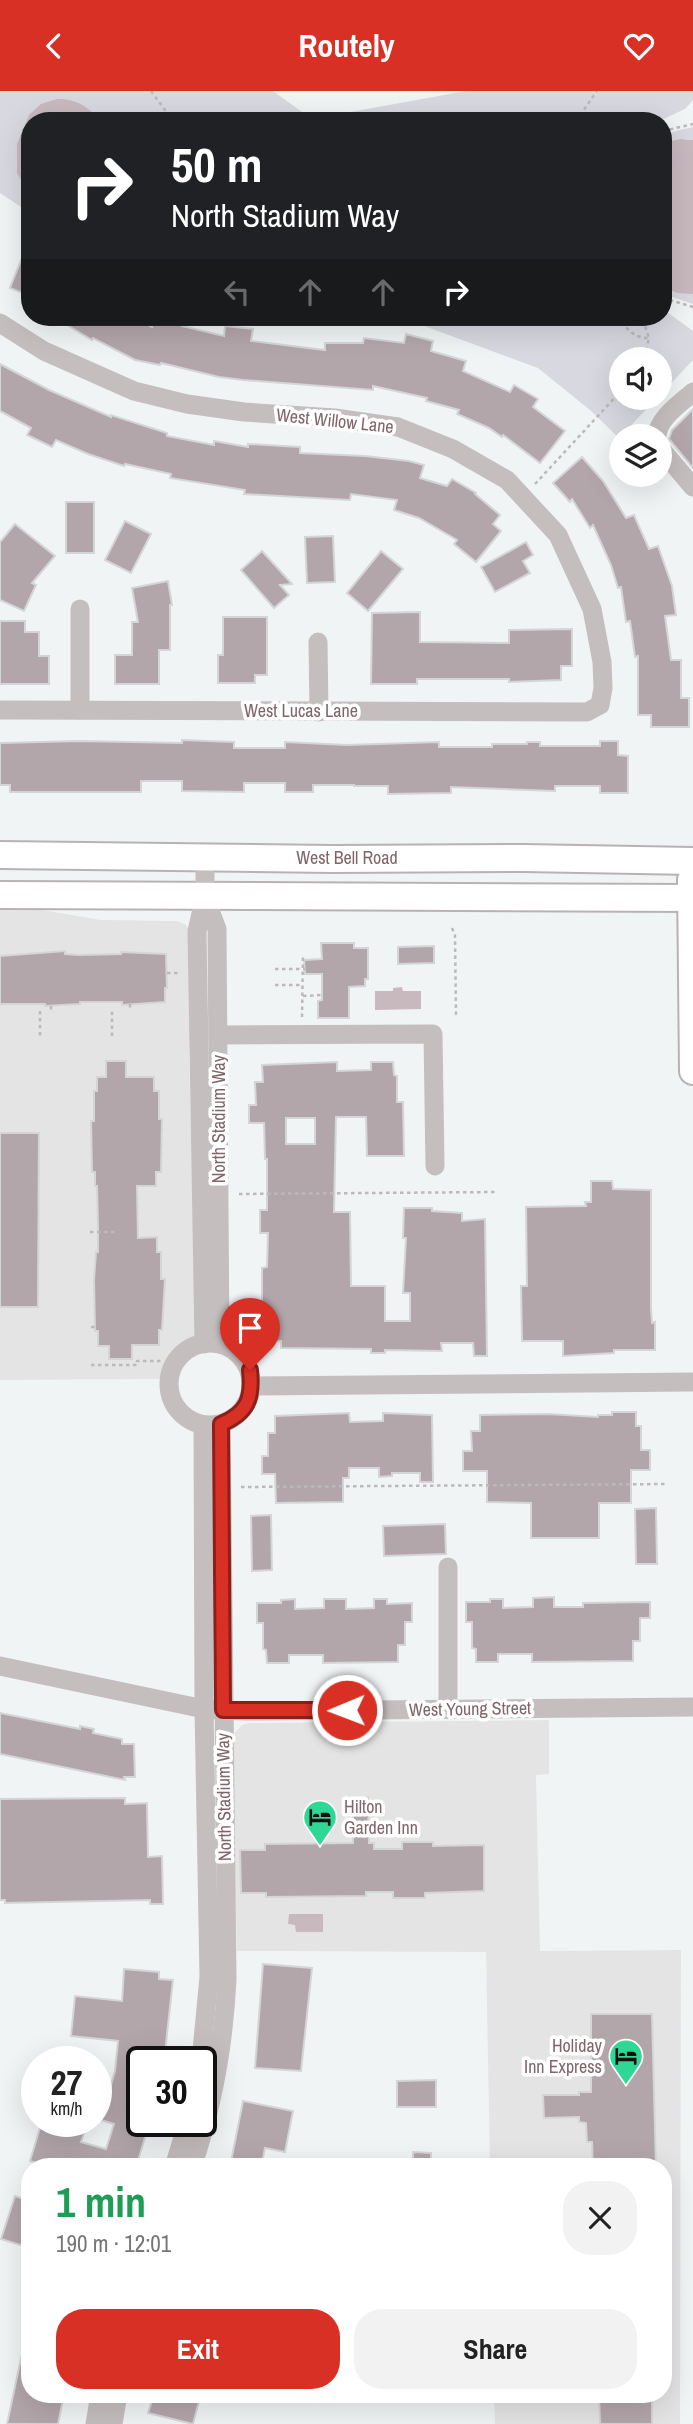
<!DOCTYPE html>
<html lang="en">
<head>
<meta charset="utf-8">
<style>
  :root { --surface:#fff; --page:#f2f2f2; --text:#222; --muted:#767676; --accent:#d93025 }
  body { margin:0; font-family:"Archivo Narrow",sans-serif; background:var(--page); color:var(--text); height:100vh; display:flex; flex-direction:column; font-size:26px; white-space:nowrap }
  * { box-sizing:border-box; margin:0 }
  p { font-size:23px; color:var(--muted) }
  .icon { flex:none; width:38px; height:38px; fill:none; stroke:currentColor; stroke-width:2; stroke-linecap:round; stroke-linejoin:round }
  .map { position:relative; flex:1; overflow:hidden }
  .sheet { position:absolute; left:21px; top:2067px; width:651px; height:245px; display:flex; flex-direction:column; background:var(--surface); border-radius:28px; box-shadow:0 7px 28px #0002 }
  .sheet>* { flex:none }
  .hud { position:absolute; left:21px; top:21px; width:651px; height:214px; border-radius:28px; box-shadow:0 7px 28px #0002; background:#202124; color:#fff; overflow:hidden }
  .tools { position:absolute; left:609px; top:256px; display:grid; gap:14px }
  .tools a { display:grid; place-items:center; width:63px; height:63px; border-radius:50%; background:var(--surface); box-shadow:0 7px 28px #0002; font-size:35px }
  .speed { position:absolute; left:21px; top:1955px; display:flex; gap:14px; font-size:35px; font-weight:700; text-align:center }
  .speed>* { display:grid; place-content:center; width:91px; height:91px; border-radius:50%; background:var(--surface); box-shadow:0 7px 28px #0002; line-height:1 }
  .speed small { font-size:18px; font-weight:400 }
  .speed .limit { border:4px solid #111; border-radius:10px; background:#fff; color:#111 }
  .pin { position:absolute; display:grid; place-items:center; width:60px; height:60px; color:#fff; margin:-72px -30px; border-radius:50% 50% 50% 0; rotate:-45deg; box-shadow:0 0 7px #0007 }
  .pin .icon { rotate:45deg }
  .me { position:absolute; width:77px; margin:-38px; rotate:269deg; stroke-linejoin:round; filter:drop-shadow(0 0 5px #0008) }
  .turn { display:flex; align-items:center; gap:24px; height:147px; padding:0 35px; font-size:32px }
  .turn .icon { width:91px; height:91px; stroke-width:2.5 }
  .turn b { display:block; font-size:49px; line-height:60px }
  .lanes { display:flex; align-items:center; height:66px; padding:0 35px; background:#0003; justify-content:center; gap:35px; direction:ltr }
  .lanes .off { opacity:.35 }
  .round { display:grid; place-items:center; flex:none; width:74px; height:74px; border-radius:28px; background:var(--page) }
  .summary { display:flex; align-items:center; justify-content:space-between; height:119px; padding:0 35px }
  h1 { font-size:42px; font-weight:700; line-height:52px; color:#1e9e55 }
  .button { display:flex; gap:14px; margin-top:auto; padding:14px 35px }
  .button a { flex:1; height:80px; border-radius:28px; background:var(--accent); color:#fff; font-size:28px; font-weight:700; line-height:80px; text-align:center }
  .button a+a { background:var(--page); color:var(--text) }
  header { display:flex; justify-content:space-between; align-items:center; height:91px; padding:0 35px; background:var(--accent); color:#fff; font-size:32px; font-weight:700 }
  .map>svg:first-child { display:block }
</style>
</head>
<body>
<header><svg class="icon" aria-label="back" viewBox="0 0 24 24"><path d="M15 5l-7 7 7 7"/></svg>Routely<svg class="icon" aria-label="heart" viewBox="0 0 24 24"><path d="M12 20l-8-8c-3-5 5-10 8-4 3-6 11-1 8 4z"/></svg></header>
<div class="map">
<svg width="693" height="2333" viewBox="0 0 693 2333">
  <rect width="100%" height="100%" fill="#f1f4f5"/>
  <!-- built -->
  <g fill="#e5e4e5">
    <path d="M0,817h30l71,12 76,1 8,3 5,7 1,84 -2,41 7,280 -12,9 -16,17 -5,17 -163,1z"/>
    <path d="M549,1629v54l-13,1 4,176 141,-1 -1,474h-185l-1,-30h169v-227l-173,-1 -4,-214 -249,-1 -6,-214 11,-12 7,-2z"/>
  </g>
  <!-- green -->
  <g fill="#d8d8e0">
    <path d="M0,0h273l39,28 154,-28h227v9l-8,9 -26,12h-629v92l-30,-20z"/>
    <path d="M693,36v13l-6,-1 -24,4v-9z"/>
    <path d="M663,196l14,6h16v11l-30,-10z"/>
    <path d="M663,218l30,22v29l-33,35v-36h-39v38h37l-39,41 -29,-28 -52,-42 -138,-51h263z"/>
  </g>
  <!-- water -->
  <g fill="#c8b9bf">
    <path d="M57,8c20,0 30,7 44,22h-71v74l-13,-22v-29l12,-29 12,-11z"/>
    <path d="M680,48l13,1v154l-16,-1 -14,-6v-144z"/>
    <path d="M402,896l1,4h18v18l-46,1v-19h18v-3z"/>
    <path d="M289,1823h34v18h-27l-1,-7 -7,-1z"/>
  </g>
  <!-- building -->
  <g fill="#b3a6aa" stroke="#d4d5d6" stroke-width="2" fill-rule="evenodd">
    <path d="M29,149h1v56l-20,-8z"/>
    <path d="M54,226h79l19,10 3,-10h29l-2,9 42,10 1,-10 28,3 -2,12 74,9v-7h38l1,-5 40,5 2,-9 27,7 -2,10 35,10 -3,10 47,21 4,-7 24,14 -5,8 32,24 -25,32 -37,-28 -1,2 -13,-9 -32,-14 2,-4 -33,-9 1,-3 -54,-12v4l-130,-10 -24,-3 -58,-14 -1,2 -25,-5 -42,-22 -1,2z"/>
    <path d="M0,273l49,26 62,27v-2l56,18v3l47,9v-4l34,6v-3l52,3v6l65,3 44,5 15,4 -4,13 27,8 5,-7 24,14 -1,1 25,21 -7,9 8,7 -25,31 -22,-18 3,-4 -38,-22 -25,-8 3,-10 -46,-6 -1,6 -106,-6 1,-4 -75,-12 1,-4 -46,-10 -1,2 -36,-12 -32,-14 -4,7 -25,-12 4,-7 -31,-17z"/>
    <path d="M693,318v59l-24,-29 3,-9z"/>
    <path d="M582,366l21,24 23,37 8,-3 15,34 9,-3 14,40 4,29 -11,1 6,44h10v38h8v29h-38v-12h-13v-59l-3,1 -5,-36 -4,1 -5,-35 -3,1 -7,-23 -18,-40 -3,3 -18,-29 -2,3 -17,-19z"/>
    <rect x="66" y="411" width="28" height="51"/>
    <path d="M125,430l26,13 -20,39 -26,-13z"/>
    <path d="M15,433l40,32 -23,27 4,2 -12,26 -24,-11v-58z"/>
    <path d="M333,445l2,46 -28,1 -2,-46z"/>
    <path d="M526,451l7,13 -10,6 7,12 -35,19 -14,-25z"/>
    <path d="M262,460l30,33 -12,1 9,10 -15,13 -33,-38z"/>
    <path d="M381,460l22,18 -35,42 -21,-18z"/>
    <path d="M168,490l4,24h-2v45h-11v34h-44v-29h17v-33h6l-6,-34z"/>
    <path d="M420,521v30l89,1v-13l63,-1v37h-11v14l-52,2v-3h-92v5h-46l1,-71z"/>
    <path d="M223,526h44v58h-12v8h-37v-28h5z"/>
    <path d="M0,530h25v11h14v24h10v28h-49z"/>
    <path d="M182,649l52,2v6h51v-6l62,3 92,-3v5h53v-3h35v-2h13v4h60v-5h18v14l10,1v37h-28v-7h-45v5l-104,-4v6l-63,1v-8h-34v-1h-41v7h-28v-9h-41v9l-62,-1v-10h-41v11h-131v-7h-10v-42l79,-2 103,2z"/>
    <path d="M321,852h33v5h14v31h-3v7l-16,1v31h-31v-17l4,-1v-26h-17l-1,-14 18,-1z"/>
    <path d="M434,855v17l-36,1v-17z"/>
    <path d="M65,860v3l14,1 42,-1v-2l45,2 1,34h-2v14l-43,3v-3h-42v2l-35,2v-2h-45v-48z"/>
    <path d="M106,970h20v16h28v14h5v28h3l-1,53h-5v14h-19l1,52 19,-1v15h4v27h4l-3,51h-3v15h-27v14h-23v-13h-11v-15h-3l-1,-51 2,-28h2v-26l-1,-40h-2v-14h-3l-1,-51h3v-30h3v-14h9z"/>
    <path d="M337,971v9l34,-1v-8h22l1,13 3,1v26h6l1,54h-37l-1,-39h-30l-2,95h16l1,74h34v35h25v-28h-7l3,-55h-3l1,-30h28v3l30,2v8l23,-2 2,137h-13l-1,-13h-32l1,8 -57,-1v3h-14v-4l-90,-1v-7l-19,-1v-72l5,-1 1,-34h-8v-23h7v-51h-2l-1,-36h-15v-18h7l-1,-23h8l-1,-17zM286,1027h29v26h-29z"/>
    <path d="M0,1042h39l-1,174h-38z"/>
    <path d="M591,1090h21l1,8 38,1v119l1,14 3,-1v28h-41v3l-51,3v-15h-41l-1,-55h6l-1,-79 60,-1 -1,-4h6z"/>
    <path d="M612,1321h24v14h5v24h9v20h-19v33h-32v35h-68v-35l-44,-1v-31h-24v-20h9l-1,-20h9v-16l68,-1 50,3v-2h14z"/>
    <path d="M349,1322l1,9 33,-1v-8l49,2 1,67h-13v-9h-28v3l-13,1v-9h-30v10h-6v24l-67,1 -1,-29h-13v-18h6v-23h7v-17z"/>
    <path d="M656,1417l1,56h-21l-1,-55z"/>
    <path d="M271,1424l1,55 -20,1 -1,-55z"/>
    <path d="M445,1433l1,30 -62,2 -1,-30z"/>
    <path d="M554,1506v10h29v-4l67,-1v16h-10v23h-7v20l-101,1v-8h-34v8h-22v-13l-4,-1v-26h-6v-20h24v-3h13v9l30,-1v-9z"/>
    <path d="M295,1508v10l29,-1v-9h22v10l28,-1v-9h13v5l25,-1v19h-7v23h-7v17l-75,1v-8h-34v8h-22l-1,-13 -3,-1v-26h-6v-20h24v-3z"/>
    <path d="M0,1622l80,16v-3l14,3 -1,4 29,6v5h12l1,33h-11l1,3 -125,-26z"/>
    <path d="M368,1706l1,46h5v6h28v-7h31v4l51,-1v46l-59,2v5h-32v-6h-27v4l-100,1v-4h-25l-1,-43h25v-6l88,-1v-45z"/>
    <path d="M125,1707v6l22,-1 1,54 14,-1 1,48h-13v-4l-145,3v-3h-5v-101z"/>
    <path d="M263,1873l49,4 -11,103 -46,-3z"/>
    <path d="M124,1878l35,3v7l14,1 -9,81h-22v60h8l-14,46h-87l-19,-6 12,-40h21l23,7 -5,14 25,7 8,-25 -13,-4 14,-49 3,-30 -47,-5 4,-40 47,5z"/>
    <path d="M591,1923h61l4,153h-63l-1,-25h-5l-1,-19 -7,-1v-5l-35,1 -1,-23h36v-3h12z"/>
    <path d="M436,1989v27h-39v-26z"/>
    <path d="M243,2010l50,10 -8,41 -20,-4 -4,19h-31z"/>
    <path d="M413,2061l18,1v14h-18z"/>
    <path d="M15,2105l15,5v47l-29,-9z"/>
    <path d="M23,2258l7,1v44h34l-6,30h-51z"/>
    <path d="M154,2303h47l-8,30 -45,-11z"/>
    <path d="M599,2303h53v30h-52z"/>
  </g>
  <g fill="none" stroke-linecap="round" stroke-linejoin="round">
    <!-- major casing -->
    <g stroke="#b9b2b3" stroke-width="30">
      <g id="major">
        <path d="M0,764l332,4 192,-1 169,3"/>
        <path d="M691,789l2,191"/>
        <path d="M0,804l693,3"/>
      </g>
    </g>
    <!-- path -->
    <g stroke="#bdb8b9" stroke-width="2.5" stroke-dasharray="3.5 3.5" stroke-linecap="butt">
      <path d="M151,0l22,30"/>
      <path d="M576,30l21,-30"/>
      <path d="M663,40l30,-7"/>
      <path d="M663,207l30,9"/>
      <path d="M617,226c10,11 15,21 32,21l-5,21"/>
      <path d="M643,229l6,18"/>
      <path d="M535,393l86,-93"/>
      <path d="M452,837l3,7 1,80"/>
      <path d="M275,878h30"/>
      <path d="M167,882h14"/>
      <path d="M275,894h28"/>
      <path d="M303,905l19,-1"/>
      <path d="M130,913v6"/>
      <path d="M51,915v5"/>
      <path d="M40,920v25"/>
      <path d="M302,926l1,-62"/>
      <path d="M112,945v-26"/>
      <path d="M239,1103l258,-2"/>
      <path d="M90,1141h26"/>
      <path d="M91,1236h4"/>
      <path d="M91,1274h46v-4h24"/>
      <path d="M241,1396l427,-3"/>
    </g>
    <!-- minor -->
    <g stroke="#c5bebf" stroke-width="19">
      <path d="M0,232l44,28 90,40 53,13 57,8 91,6 63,9 55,22 54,31 51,55 34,74 10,53 1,26 -3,17 -13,7 -587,-2"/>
      <path d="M657,345c1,-18 24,-33 36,-44"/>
      <path d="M660,357l33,39"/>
      <path d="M80,518v101"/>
      <path d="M318,551l1,70"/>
      <path d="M205,806l12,32 3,415"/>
      <path d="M218,944l215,-1 2,132"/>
      <circle cx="210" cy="1293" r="41"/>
      <path d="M204,1253l-7,-413 8,-35v-40"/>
      <path d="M252,1295l441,-4"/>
      <path d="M448,1476v142"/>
      <path d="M0,1575l204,43 42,2 447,-4"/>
      <path d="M201,1970l8,-84 -5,-268 -1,-284"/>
      <path d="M174,2076l14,-46"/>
      <path d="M192,2076c21,-61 32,-124 35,-188l-6,-555"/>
      <path d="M95,2333l5,-30"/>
      <path d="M113,2333l5,-30"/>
    </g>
    <!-- major -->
    <use href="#major" stroke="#fff" stroke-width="26"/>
  </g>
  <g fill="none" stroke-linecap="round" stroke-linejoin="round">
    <!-- route casing -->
    <g stroke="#8d1f18" stroke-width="18">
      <path id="route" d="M250,1279c3,28 -2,43 -29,54l2,286h124"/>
    </g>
    <!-- route -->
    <use href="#route" stroke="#d93025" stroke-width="12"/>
  </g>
  <!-- icons -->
  <defs>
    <g id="hotel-pin" transform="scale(1.75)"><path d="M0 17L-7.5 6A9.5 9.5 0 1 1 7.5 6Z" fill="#2fd795" stroke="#fff"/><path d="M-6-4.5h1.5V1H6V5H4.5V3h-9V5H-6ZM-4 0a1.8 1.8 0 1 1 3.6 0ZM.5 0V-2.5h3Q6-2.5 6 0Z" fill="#111"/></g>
  </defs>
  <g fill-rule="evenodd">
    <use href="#hotel-pin" x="320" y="1726"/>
    <use href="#hotel-pin" x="626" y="1965"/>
  </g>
  <g text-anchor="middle" stroke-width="7" stroke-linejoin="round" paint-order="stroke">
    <!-- street labels -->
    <g font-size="18" fill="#80666b" stroke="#fff">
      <text transform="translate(335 330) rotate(6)" y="6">West Willow Lane</text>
      <text x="301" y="626">West Lucas Lane</text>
      <text x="347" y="773">West Bell Road</text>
      <text transform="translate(219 1028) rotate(-90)" y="6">North Stadium Way</text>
      <text transform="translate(470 1618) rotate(-1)" y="6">West Young Street</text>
      <text transform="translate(224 1706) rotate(-91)" y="6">North Stadium Way</text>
    </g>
    <!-- poi labels -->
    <g font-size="18" fill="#80666b" stroke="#fff" text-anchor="start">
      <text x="344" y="1722">Hilton<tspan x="344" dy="21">Garden Inn</tspan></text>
      <text x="602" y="1961" text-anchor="end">Holiday<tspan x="602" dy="21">Inn Express</tspan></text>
    </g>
  </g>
</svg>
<div class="tools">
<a><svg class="icon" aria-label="sound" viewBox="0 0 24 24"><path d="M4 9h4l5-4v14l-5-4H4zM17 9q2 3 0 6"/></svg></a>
<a><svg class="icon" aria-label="layers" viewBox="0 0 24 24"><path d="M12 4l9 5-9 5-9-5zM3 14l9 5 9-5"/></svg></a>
</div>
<div class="speed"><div>27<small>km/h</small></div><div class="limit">30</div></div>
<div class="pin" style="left:250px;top:1279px;background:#d93025"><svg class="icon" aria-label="arrive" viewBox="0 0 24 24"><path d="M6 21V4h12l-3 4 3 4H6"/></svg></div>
<svg class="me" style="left:347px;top:1619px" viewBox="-20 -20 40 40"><circle r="17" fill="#d93025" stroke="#fff" stroke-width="3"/><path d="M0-11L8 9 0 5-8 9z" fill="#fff"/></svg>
<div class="hud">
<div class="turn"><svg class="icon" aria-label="right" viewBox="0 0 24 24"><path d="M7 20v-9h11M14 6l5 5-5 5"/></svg><div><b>50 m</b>North Stadium Way</div></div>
<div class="lanes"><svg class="icon off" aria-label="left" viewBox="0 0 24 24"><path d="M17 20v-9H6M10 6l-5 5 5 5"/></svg><svg class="icon off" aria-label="ahead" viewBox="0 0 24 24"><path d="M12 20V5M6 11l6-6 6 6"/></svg><svg class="icon off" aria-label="ahead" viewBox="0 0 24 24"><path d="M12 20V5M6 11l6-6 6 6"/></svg><svg class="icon" aria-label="right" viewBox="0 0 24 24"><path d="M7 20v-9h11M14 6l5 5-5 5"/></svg></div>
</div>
<section class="sheet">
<div class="summary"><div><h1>1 min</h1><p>190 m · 12:01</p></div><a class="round"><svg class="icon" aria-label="close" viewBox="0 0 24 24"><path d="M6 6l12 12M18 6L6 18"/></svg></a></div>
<div class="button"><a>Exit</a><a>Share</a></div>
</section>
</div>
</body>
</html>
